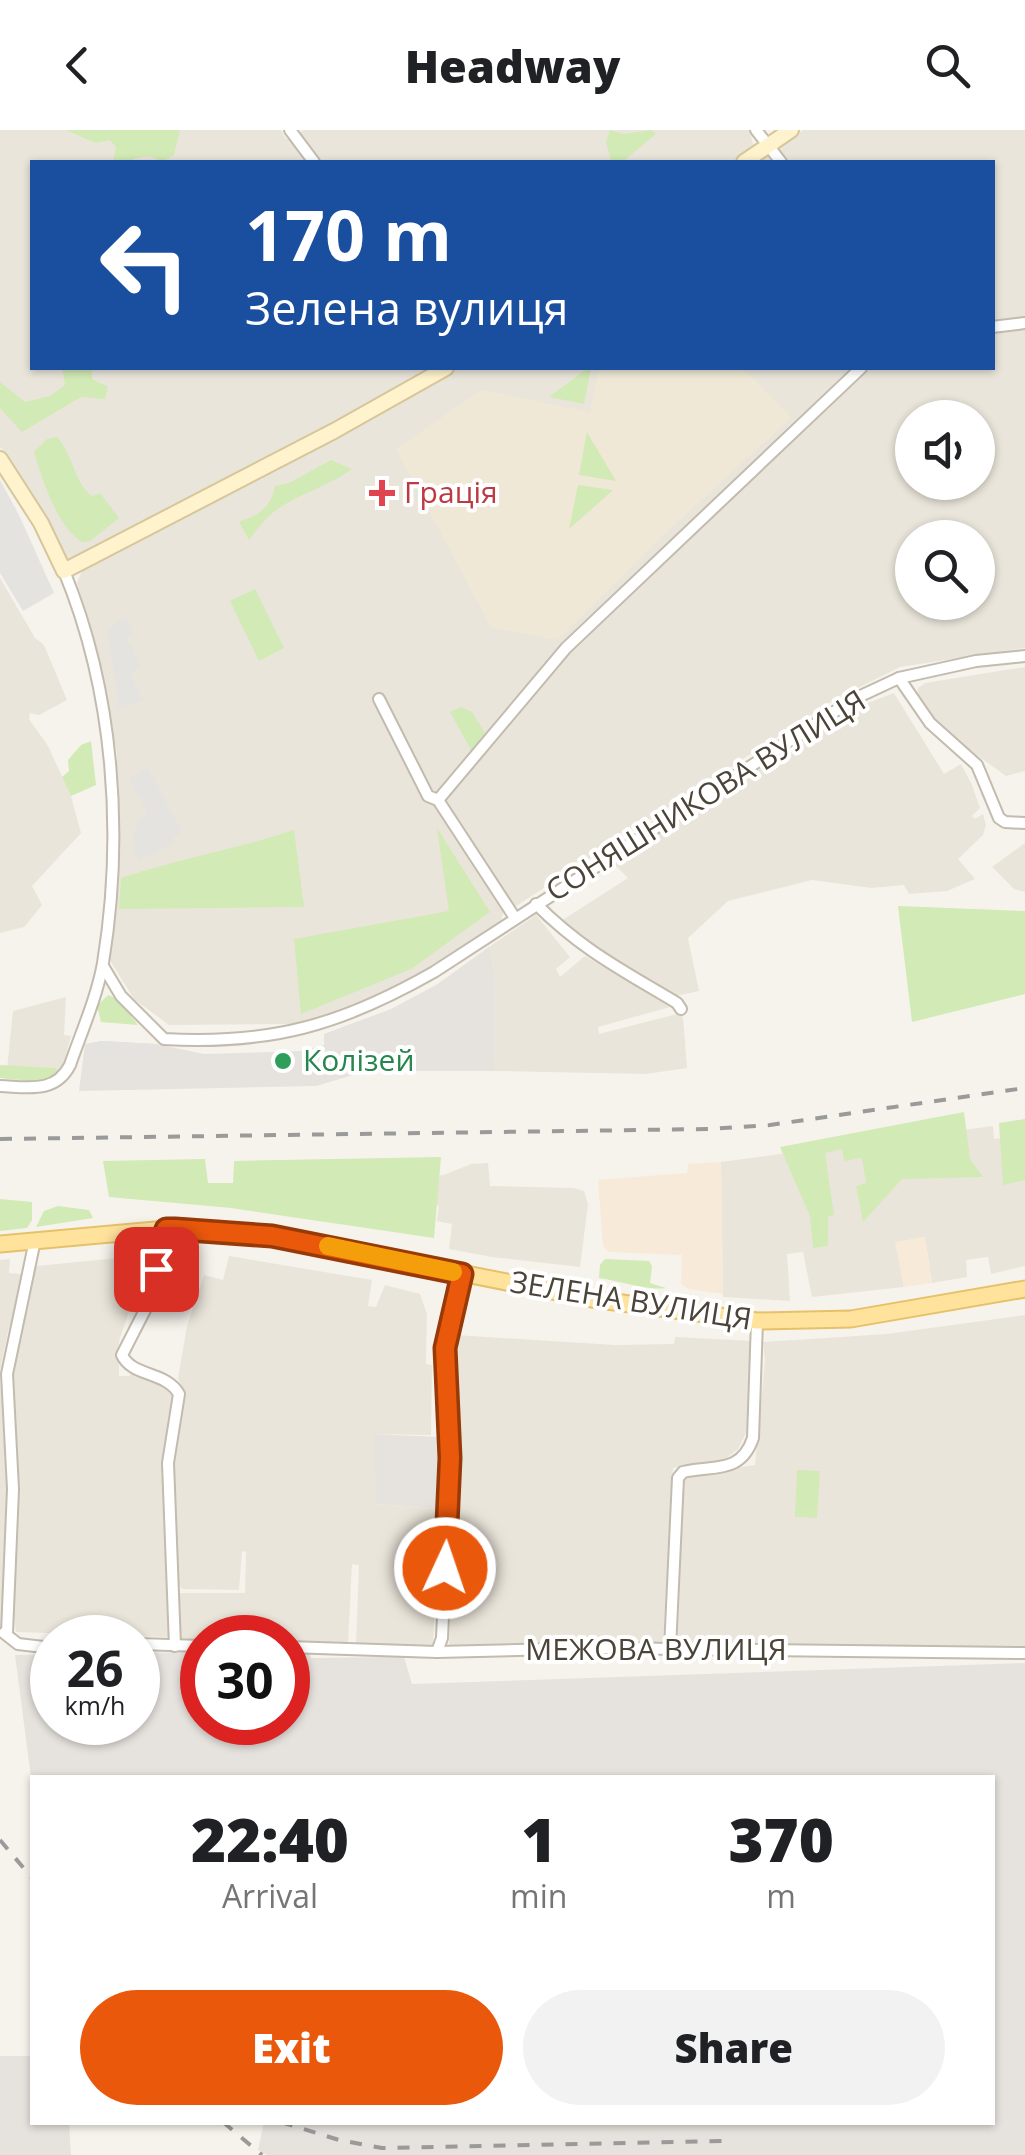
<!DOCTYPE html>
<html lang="en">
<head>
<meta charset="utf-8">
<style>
  :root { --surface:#fff; --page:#f2f2f2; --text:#202124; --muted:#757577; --accent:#ea580c }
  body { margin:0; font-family:"Open Sans",sans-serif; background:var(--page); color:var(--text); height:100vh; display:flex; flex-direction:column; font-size:38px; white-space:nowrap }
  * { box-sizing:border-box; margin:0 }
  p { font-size:32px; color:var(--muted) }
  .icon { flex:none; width:55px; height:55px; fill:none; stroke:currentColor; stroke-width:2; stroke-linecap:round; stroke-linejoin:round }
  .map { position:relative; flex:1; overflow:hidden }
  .panel { position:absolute; left:30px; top:1645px; width:965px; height:350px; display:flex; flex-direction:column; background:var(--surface); border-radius:0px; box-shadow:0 2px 8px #0004 }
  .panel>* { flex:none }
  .guide { position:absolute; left:30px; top:30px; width:965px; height:210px; border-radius:0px; box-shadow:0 2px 8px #0004; background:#1a4fa0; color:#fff; overflow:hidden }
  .tools { position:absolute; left:895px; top:270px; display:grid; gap:20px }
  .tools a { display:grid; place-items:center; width:100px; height:100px; border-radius:50%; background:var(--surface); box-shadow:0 2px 8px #0004; font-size:50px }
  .speed { position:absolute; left:30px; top:1485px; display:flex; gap:20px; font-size:50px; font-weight:700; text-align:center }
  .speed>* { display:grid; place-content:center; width:130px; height:130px; border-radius:50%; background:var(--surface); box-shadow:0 2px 8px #0004; line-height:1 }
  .speed small { font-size:25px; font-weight:400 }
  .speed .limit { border:15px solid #d22; background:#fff; color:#111 }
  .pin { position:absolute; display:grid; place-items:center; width:85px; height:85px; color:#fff; margin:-42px; border-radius:20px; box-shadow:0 5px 15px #0006 }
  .me { position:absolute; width:110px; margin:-55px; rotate:3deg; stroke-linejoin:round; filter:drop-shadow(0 0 8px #0008) }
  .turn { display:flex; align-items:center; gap:35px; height:210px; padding:0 50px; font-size:45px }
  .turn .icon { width:130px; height:130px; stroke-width:2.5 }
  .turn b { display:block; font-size:70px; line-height:85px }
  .eta { display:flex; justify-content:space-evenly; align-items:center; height:170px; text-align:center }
  .eta b { font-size:60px; font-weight:800; line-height:70px }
  .cta { display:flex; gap:20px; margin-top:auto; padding:20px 50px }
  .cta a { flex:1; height:115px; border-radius:60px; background:var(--accent); color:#fff; font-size:40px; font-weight:800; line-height:115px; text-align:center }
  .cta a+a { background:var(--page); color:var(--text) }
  header { display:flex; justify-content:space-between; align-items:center; height:130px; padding:0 50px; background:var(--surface); font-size:45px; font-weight:800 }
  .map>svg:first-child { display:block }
</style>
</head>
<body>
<header><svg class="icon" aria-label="back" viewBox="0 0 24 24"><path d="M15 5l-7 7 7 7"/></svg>Headway<svg class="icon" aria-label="search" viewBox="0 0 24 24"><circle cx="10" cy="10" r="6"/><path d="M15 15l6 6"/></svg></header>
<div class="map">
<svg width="1025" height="2025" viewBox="0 0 1025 2025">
  <rect width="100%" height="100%" fill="#f6f3ec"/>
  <!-- residential -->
  <g fill="#eae5da" fill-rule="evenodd">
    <path d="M0,0h281l5,9 18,-9h445l5,17 -23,15h-699v206h403l-49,30 -308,161h-13l-47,-86 -18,-26z"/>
    <path d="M803,0h222v518l-125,19 -66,33 -321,208 -8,-1 -4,13 -95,64 -96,37 -19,3 -122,1 -35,-26 -26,-42 7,-82 2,-121 -30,-139 -10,-32 6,-15 276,-145 96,-55h537v-206h-240zM912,288h66v64h-66zM912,408h66v64h-66z"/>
    <path d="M0,448l35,60 9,7 23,55 -28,15 -9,-2 -1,6 19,27 23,50 10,37 -49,53 10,19 -18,22 -24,6z"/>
    <path d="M1025,537v104l-19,5 -75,-54 -14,-25 1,-9 7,-5z"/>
    <path d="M894,563l50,81 17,-10 11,21 8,23 -8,8 3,3 8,-5 3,11 -3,10 -25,24 17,20 -28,12 -38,3 -5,-9 -33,3 -59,-8 -84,21 -40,37 11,53 -23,5 -59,-32 -56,-43 67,-43 -15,-15 205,-132 42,-25z"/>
    <path d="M1025,713v49l-11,-3 -22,-22z"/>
    <path d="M536,785l34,42 -14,12 4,8 25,-21 85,51 -72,20 1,7 78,-20 6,3 4,51 -41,6 -152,-3 1,-97 -6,-27z"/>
    <path d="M66,867l-2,38 7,1 -8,31 -13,13 -44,-1 7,-68z"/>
    <path d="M993,996l1,13 31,-5v132l-34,8 -3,-17 -22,3 1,17 -35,6 -7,-46 -29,6 8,44 -92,10 -9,-45 -16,2 3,47 -67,-4 -2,-135z"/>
    <path d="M488,1033l2,23 84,2 10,3 4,13 -8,63 -88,-10 -43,-8 3,-25 -15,-3 2,-15 -9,-2 -12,-26 26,-3 27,-11z"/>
    <path d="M148,1125l-29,86v35h11l1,-5 32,13 1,4h7l6,12 -12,49 -2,21 7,167 -154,-5 -3,-21 4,-131 -5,-94 2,-39 13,-36 9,-45z"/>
    <path d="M229,1126l143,24 -4,26 8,1 9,-22 35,9 7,20 -1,50 6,1 -1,70 -56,-1 1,70 62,4 -5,138 -77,-2 3,-79 -7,-1 -4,79 -60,-1v-4h-86v4l-24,-1v-46l3,-2h64l1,-42 -4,1 -3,38 -57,-1 -3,-4 -7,-105 2,-34 11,-50 -7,-18 9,-52 17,-51 19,5z"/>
    <path d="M10,1129l-1,14 12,1 -1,24 -12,33 -8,40v-111z"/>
    <path d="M1025,1185v331l-190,2 -1,-3h-153l-6,-4 5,-160 8,-6 67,-10 10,-104 -2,-19 124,-8z"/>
    <path d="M456,1205l159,10 59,-1 1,-7 77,4 -3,86 -11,22 -16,13 -49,6 -10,177 -214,3 1,-28 7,-1 1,-21 3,-145 -9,-95z"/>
    <path d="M0,1249l9,115 -6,134h-3z"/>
  </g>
  <!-- commercial -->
  <g fill="#f7ead8">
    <path d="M721,1032l2,132 -34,-5 -8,-5 1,-29 -74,-3 -5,-7 -5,-65 89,-7 1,-9z"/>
    <path d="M925,1107l7,46 -28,4 -9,-45z"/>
  </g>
  <!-- industrial -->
  <g fill="#e6e2dd">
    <path d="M489,817l6,27 -1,97h-127l-51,15 -237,5 6,-47 17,-3 54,3 48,10 97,-3 23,-6v-11l67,-25 45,-24z"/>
    <path d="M374,1304l67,3 -3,71 -62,-4z"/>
    <path d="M202,1522v70h86v-69l22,1 1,4 93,-1 8,27 613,-21v492h-758l-9,-5 6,-28h728v-344h-960v7l-17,-130 37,-1v68h86v-69z"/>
    <path d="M0,1926h32v66l37,1 2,32h-71z"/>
  </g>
  <!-- education -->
  <path fill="#efe8d6" d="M599,238h144l49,49 -116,106 -119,117 -66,-13 -95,-178 85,-59 109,22z"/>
  <!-- green -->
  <g fill="#d2eab5">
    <path d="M66,0h114l-6,25 -12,7 -12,-6 -17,3v3h-20l3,-15 -6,-7 -14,3z"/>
    <path d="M610,0l14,4 28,-4 4,4 -34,28h-11l-5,-20z"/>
    <path d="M62,238h30v11l16,8 -3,12 -24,-2 -59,35 -22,-24v-26l25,20 25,-6 15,-11z"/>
    <path d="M588,238h3l-7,36 -35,-7z"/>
    <path d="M587,302l29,49 -37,-6z"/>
    <path d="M57,307c16,17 17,46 35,59l8,-3 19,25 -29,23 -8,1c-26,-17 -39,-61 -48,-90l13,-13z"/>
    <path d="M331,330l21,9c-25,19 -60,26 -83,47 -7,7 -14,16 -20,24l-10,-18c21,-8 31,-13 36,-36l14,-3z"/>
    <path d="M578,355l35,5 -44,39z"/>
    <path d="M255,459l29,59 -25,13 -29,-60z"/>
    <path d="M461,577l11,5 13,21 -14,17 -21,-38z"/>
    <path d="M91,611l5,44 -25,11 -9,-19 7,-6 -1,-11 13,-15z"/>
    <path d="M437,698l53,84 -79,57 -110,45 -7,-75 155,-28z"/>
    <path d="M294,700l10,77 -185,2 2,-31c57,-19 116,-29 173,-48z"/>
    <path d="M898,776l127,5v83l-113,28z"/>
    <path d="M108,865l10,4 20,26 -37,-3 -4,-16z"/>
    <path d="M0,935l55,3 4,4 -16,10 -43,-4z"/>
    <path d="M964,982l6,47 13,18 -81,2 -39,43 -7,-36 10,-3 -4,-25 -18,3 -2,-12 -17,4 9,62 -6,1v30l-15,2 -3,-32 -30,-69z"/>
    <path d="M1025,989v61l-22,5 -4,-62z"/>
    <path d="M441,1027l-7,81 -203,-30 -122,-11 -6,-36 102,-2 3,24h25l1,-22z"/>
    <path d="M0,1069l32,3v18l-5,8 -27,3z"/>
    <path d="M58,1076l31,4 4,8 -57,9 8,-16z"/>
    <path d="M605,1129l44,2 3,5 -2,17 16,5c-17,3 -46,-7 -67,-10l1,-13z"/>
    <path d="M797,1340l23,1 -3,47 -22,-1z"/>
  </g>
  <!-- parking -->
  <g fill="#e5e3e0">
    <path d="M0,350l19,35 35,78 -31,18 -23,-38z"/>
    <path d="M126,487l8,16 -8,5 15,29 -11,7 13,26 -24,9 -12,-80z"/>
    <path d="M148,637l34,65 -9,6 2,5 -36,18 -6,-12 3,-4 -4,-13 5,-3 -2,-8 13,-7 -19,-36z"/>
    <path d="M102,911l54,3 -1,11 -62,3 -2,-15z"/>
  </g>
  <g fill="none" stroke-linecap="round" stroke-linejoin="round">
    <!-- street casing -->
    <g stroke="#c2bbae" stroke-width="14">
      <g id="street">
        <path d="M290,0l24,32"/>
        <path d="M756,0l25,32"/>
        <path d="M992,197l33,-4"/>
        <path d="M899,548l31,45 47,42 22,53 6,4 20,1"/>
        <path d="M379,569l49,97 10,4 77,118"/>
        <path d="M438,670l128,-152 295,-280"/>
        <path d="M536,774c46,46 86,66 141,99l4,6"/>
        <path d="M103,836l18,30 43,43c107,6 177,-14 270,-67l420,-273 45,-21 77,-17 49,-5"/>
        <path d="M0,956c28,1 55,8 70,-21 11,-32 27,-68 33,-102 21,-129 11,-271 -39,-392"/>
        <path d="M166,1099l-20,79 -24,47c10,22 44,16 57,39l-11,69 7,183"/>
        <path d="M4,1503l14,11 34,4"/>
        <path d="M7,1503l6,-144 -6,-115 28,-134"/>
        <path d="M138,1514l64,2"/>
        <path d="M288,1517l149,5 157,-4 431,5"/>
        <path d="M670,1519l8,-171 5,-6c31,-7 58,2 70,-34l4,-117"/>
        <path d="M437,1522l5,-14 8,-180 -5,-110 17,-74"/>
      </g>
    </g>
    <!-- secondary casing -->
    <g stroke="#d6c79b" stroke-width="18">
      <g id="secondary">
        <path d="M744,32l47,-32"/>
        <path d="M0,329l41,64 23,48 270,-140 112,-63"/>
      </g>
    </g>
    <!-- primary casing -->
    <g stroke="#e6c16a" stroke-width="19">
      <path id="primary" d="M0,1114l166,-15 77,4 57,8 292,58 165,22 94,-2 174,-30"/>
    </g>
    <!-- street -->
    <use href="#street" stroke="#fff" stroke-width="10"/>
    <!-- secondary -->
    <use href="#secondary" stroke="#fff3cd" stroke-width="14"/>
    <!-- primary -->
    <use href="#primary" stroke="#ffe39c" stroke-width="15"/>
    <!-- rail -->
    <g stroke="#9a9a9a" stroke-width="4" stroke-dasharray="12 12" stroke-linecap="butt">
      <path d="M0,1009l710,-10 60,-4 255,-37"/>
      <path d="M0,1710l32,38"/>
      <path d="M223,1992l39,33"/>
      <path d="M281,1992l58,18 43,8 345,-7"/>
    </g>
  </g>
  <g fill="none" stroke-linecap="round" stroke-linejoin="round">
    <!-- route casing -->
    <g stroke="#983908" stroke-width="25">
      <path id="route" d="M156,1139l10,-40h9l97,7 190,38 -17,74 5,110 -5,110"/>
    </g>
    <!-- route -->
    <use href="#route" stroke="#ea580c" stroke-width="18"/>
    <!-- slow -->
    <path stroke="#f59e0b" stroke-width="18" d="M328,1116l125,26"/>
  </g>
  <!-- markers -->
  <path fill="#e0444e" stroke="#fff" stroke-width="4" d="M377 348h10v10h10v10h-10v10h-10v-10h-10v-10h10z"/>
  <circle fill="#2e9e5b" stroke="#fff" stroke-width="4" cx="283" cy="931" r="10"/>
  <g text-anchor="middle" stroke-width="8" stroke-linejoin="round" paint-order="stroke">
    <!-- health labels -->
    <g font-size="30" fill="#be3a42" stroke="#fff" text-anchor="start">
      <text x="404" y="373">Грація</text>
    </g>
    <!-- street labels -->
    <g font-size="30" fill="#4b4439" stroke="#fff">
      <text transform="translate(706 666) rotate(-32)" y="10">СОНЯШНИКОВА ВУЛИЦЯ</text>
      <text transform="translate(631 1171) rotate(9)" y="10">ЗЕЛЕНА ВУЛИЦЯ</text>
      <text x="656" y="1530">МЕЖОВА ВУЛИЦЯ</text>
    </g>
    <!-- leisure labels -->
    <g font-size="30" fill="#27864d" stroke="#fff" text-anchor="start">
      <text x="303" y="941">Колізей</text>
    </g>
  </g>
</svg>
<div class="tools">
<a><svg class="icon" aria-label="sound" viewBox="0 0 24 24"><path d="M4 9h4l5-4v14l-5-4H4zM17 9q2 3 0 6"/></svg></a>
<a><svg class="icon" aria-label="search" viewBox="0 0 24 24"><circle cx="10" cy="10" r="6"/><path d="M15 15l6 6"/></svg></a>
</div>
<div class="speed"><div>26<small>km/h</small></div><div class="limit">30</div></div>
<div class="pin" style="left:156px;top:1139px;background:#d93025"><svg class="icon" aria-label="arrive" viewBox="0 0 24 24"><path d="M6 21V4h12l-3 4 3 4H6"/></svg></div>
<svg class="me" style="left:445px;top:1438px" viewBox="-20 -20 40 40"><circle r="17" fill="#ea580c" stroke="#fff" stroke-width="3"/><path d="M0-11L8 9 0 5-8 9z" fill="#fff"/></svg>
<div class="guide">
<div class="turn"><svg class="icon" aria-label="left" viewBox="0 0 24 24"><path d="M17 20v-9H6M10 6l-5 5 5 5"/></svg><div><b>170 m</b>Зелена вулиця</div></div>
</div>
<section class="panel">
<div class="eta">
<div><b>22:40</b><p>Arrival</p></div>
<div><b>1</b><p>min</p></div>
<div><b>370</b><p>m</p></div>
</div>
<div class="cta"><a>Exit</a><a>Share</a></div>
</section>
</div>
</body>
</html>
